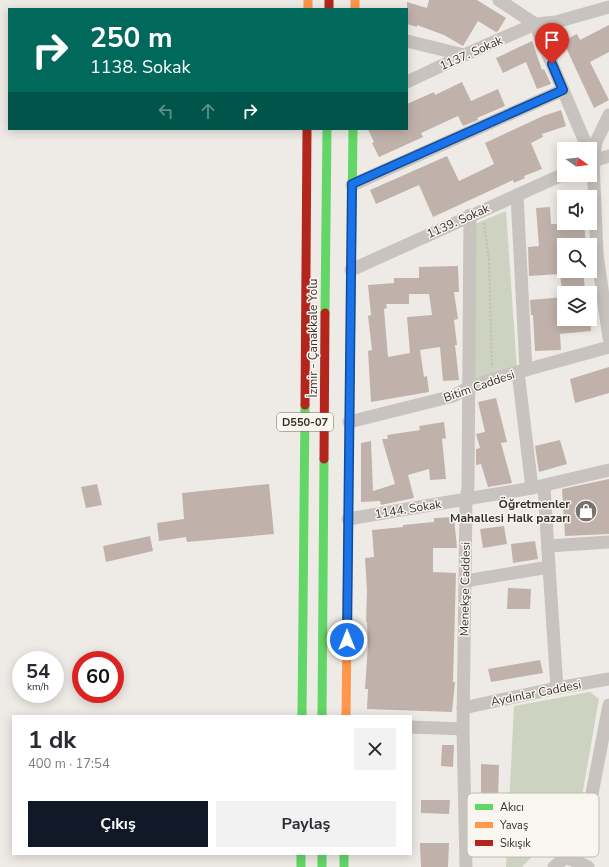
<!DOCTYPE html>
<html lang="tr">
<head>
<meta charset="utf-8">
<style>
  :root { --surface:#fff; --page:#f2f2f3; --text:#2b2b33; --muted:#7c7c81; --accent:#111827 }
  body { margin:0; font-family:"Nunito Sans",sans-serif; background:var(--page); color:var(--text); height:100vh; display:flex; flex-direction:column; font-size:15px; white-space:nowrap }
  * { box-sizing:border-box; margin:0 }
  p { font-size:13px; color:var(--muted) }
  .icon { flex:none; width:22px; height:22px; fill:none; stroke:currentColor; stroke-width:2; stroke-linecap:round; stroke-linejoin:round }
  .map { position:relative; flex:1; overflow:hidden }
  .details { position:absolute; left:12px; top:715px; width:400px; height:140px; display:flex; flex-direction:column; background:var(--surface); border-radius:0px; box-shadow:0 2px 10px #0003 }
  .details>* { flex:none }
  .hud { position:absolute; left:8px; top:8px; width:400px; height:122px; border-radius:0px; box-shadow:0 2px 10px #0003; background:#00695c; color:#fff; overflow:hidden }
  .needle { width:26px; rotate:105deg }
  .controls { position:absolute; left:557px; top:142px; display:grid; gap:8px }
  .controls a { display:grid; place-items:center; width:40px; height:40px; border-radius:0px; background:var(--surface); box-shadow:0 2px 10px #0003; font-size:20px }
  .speed { position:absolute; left:12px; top:651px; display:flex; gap:8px; font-size:20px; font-weight:700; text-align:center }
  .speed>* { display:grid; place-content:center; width:52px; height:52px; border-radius:50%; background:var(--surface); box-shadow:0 2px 10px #0003; line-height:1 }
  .speed small { font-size:10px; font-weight:400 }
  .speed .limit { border:6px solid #d22; background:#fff; color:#111 }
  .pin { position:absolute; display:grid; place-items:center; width:34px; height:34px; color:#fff; margin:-41px -17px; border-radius:50% 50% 50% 0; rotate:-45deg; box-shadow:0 0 4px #0007 }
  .pin .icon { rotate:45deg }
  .me { position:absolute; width:44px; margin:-22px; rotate:0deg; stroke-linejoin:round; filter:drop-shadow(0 0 3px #0008) }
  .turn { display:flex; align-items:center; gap:14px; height:84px; padding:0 16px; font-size:18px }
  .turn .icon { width:52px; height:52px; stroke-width:2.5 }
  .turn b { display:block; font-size:28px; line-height:34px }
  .lanes { display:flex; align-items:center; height:38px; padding:0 16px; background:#0003; justify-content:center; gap:20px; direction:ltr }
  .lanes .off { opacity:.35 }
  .round { display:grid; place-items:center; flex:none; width:42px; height:42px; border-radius:0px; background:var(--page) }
  .summary { display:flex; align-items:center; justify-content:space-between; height:68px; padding:0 16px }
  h1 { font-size:24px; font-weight:700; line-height:30px }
  .button { display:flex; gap:8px; margin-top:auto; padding:8px 16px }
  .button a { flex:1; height:46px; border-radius:0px; background:var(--accent); color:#fff; font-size:16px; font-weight:700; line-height:46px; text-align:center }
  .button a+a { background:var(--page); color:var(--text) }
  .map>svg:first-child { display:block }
</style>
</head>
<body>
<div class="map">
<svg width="609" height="867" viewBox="0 0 609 867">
  <rect width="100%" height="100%" fill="#eeebe6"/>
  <!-- green -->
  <g fill="#ced3c1">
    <path d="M506,211l11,158 -43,11 1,-156z"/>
    <path d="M590,692l9,7 -19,108 -58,60h-16l8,-161z"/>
  </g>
  <!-- building -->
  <g fill="#c0b2aa" fill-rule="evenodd">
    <path d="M429,0h48l29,18 -8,13 -2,1 -18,-11 -15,25 -19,-11 -27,-10v2l-10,-3v-22l20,6z"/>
    <path d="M609,25v27l-19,10 19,38 -15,8 -31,-67 14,-7 3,6z"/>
    <path d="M532,41l10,29 2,-1 7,15 -14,5 -11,-27 -23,11 -7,-15z"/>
    <path d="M462,82l9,19 27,-12 7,17 -28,12 1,2 -15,6 -5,-10 -37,17 2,4 -44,20 -7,-14 2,-1 -6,-13h39v-25l27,-12 1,3z"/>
    <path d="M561,110l5,16 -24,8 1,3 -12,6 11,26 -18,7 1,2 -11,5 -1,-3 -80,37 -14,-32 -43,19 -6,-14 77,-34 12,25 23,-11 12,-6 -9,-21 58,-27z"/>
    <path d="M550,207l1,17 33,-1 2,22h-22v26h19l2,19 -23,1 -2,-17 -31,2 -1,-29 11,-1 -3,-38z"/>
    <path d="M458,266l1,26h-5l4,27 -4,1 3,25h-2l4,35 -16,1 -3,-34 -20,3 4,27 3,-1 2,16 -58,10 -3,-51 4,-1 -4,-34 3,-1 -3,-30 26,-2v-5h25v-11zM409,294h20l3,21 -25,2 3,36 -22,4 -4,-48 3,-1 -1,-4h23z"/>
    <path d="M564,297v22h26l1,12 -31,3 1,16 -26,1 -2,-36h-2l-1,-15z"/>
    <path d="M609,367v26l-34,10 -5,-24z"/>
    <path d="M496,398l11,44 -6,1 11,40 -24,4 -7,-23 -5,1v-16l4,-1 -4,-14 9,-2 -7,-30z"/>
    <path d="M444,422l2,16 -4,1 4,40 -16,1 -1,-11 -21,6 6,23 -33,7 -1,-4 -19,1v-59l10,-2 2,50 22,-7 -13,-45h6l-1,-4 33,-5 -1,-4z"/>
    <path d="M560,440l7,24 -28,8 -4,-26z"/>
    <path d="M609,479v55l-44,2 -3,-47z"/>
    <path d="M97,484l5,21 -16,3 -5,-21z"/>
    <path d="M269,484l5,50 -87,8 -1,-5 -27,4 -2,-18 27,-4 -2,-26z"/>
    <path d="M454,517l3,31h-24v24l23,1 -3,109h2l-3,30 -85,-3 1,-20h-3l3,-45 -1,-22h-1l1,-31 -2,-33 9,-1 -2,-27 31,-3v-2l31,-3v-4z"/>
    <path d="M504,526l3,18 -24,4 -3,-19z"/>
    <path d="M150,536l3,15 -47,11 -3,-16z"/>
    <path d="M535,541l3,18 -25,4 -2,-19z"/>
    <path d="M508,588l23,1 -1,20h-23z"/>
    <path d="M540,660l3,13 -52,9 -3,-13z"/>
    <path d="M442,745h12l-1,22 -12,-1z"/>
    <path d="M481,764l18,1 -1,36h2l1,47h-20z"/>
    <path d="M421,800h29l-1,14 -28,-1z"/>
    <path d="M420,843h29l-1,24h-27z"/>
  </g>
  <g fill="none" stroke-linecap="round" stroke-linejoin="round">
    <!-- path -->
    <path stroke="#c0bcb7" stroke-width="2" stroke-dasharray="2 2" stroke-linecap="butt" d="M484,223l5,37 3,107"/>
    <!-- street -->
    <g stroke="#c8c3be" stroke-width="13">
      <path d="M499,0l36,24 21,-2 53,-15"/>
      <path d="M407,41l57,14"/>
      <path d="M407,82l57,-27 71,-31 53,125"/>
      <path d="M590,154l3,7 4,93 12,84"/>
      <path d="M593,161l3,-19 13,-27"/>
      <path d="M590,162l19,-6"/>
      <path d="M352,185l211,-95"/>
      <path d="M517,195l9,175"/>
      <path d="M351,270l213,-96"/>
      <path d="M518,372l14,116"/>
      <path d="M349,422l104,-26 15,-8 25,-9 116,-32"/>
      <path d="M348,519l184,-31 77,-18"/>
      <path d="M548,546l61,-4"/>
      <path d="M549,567l8,121"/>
      <path d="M465,581l84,-14 -5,-81"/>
      <path d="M463,708l94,-20 52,-9"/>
      <path d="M411,727l52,2"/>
      <path d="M566,857l22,10"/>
      <path d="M466,867l-3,-138 3,-229 2,-13 2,-272"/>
      <path d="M554,867l12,-10 21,-37 22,-115"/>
    </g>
    <!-- fast -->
    <g stroke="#63d668" stroke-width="9">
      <path d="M325,313l2,-184"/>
      <path d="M350,381l3,-252"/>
      <path d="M302,716l3,-311"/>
      <path d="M322,716l2,-257"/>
      <path d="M301,854v13"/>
      <path d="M322,854v13"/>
      <path d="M344,854v13"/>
    </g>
    <!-- slow -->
    <g stroke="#ff974d" stroke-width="9">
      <path d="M308,0v9"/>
      <path d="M355,0v9"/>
      <path d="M346,716l4,-335"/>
    </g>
    <!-- jam -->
    <g stroke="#b3261e" stroke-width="9">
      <path d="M329,0v9"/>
      <path d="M305,405l2,-276"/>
      <path d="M324,459l1,-146"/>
    </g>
  </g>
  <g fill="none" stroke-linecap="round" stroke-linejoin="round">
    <!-- route casing -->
    <g stroke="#114b97" stroke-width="10">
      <path id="route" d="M347,640l5,-456 211,-94 -11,-26"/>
    </g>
    <!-- route -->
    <use href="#route" stroke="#1a73e8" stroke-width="7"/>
  </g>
  <!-- icons -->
  <defs>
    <g id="shop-disc" transform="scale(1.15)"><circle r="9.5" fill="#78726d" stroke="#f9f5ef"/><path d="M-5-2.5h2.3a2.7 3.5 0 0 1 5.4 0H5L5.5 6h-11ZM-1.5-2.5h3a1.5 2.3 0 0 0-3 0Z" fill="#fff"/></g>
  </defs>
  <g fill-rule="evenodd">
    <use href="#shop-disc" x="586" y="511"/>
  </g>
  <g text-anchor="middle" stroke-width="3" stroke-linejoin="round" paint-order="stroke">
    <!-- shield labels -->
    <rect fill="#f9f5ef" stroke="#736c66" stroke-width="1" x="277" y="413" width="56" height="18" rx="3"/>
    <g font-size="11" font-weight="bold" fill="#39312c">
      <text x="305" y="426">D550-07</text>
    </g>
    <!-- street labels -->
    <g font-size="12" fill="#39312c" stroke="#f9f5ef">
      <text transform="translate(471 53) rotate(-24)" y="4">1137. Sokak</text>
      <text transform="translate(458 221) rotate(-24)" y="4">1139. Sokak</text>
      <text transform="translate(313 338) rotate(-90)" y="4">İzmir - Çanakkale Yolu</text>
      <text transform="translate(479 386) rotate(-19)" y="4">Bitim Caddesi</text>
      <text transform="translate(408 509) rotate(-9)" y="4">1144. Sokak</text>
      <text transform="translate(465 589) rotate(-89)" y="4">Menekşe Caddesi</text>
      <text transform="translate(536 693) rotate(-11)" y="4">Aydınlar Caddesi</text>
    </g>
    <!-- poi labels -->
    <g font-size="12" font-weight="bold" fill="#39312c" stroke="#f9f5ef" text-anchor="end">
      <text x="570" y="508">Öğretmenler<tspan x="570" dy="14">Mahallesi Halk pazarı</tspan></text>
    </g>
  </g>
  <!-- legend -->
  <rect x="467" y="793" width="132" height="64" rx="6" fill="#f9f5ef" stroke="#bfbab4" stroke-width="1"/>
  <rect x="475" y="804" width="18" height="6" fill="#63d668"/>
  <rect x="475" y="822" width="18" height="6" fill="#ff974d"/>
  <rect x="475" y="840" width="18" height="6" fill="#b3261e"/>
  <g font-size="11" fill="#39312c">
    <text x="500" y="811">Akıcı</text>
    <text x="500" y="829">Yavaş</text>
    <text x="500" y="847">Sıkışık</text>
  </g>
</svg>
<div class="controls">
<a><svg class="needle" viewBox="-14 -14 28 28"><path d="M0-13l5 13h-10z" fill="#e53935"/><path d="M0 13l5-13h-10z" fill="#7c7c81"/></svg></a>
<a><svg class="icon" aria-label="sound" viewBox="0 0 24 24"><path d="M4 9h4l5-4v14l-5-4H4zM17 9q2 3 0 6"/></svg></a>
<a><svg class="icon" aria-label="search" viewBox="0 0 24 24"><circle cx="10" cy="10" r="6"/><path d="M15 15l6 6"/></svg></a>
<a><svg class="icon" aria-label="layers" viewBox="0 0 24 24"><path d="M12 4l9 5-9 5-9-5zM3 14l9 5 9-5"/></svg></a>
</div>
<div class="speed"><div>54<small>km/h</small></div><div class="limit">60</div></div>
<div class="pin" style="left:552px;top:64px;background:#d93025"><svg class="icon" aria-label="arrive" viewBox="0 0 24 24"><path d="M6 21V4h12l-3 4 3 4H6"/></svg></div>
<svg class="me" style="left:347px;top:640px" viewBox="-20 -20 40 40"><circle r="17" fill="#1a73e8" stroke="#fff" stroke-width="3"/><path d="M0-11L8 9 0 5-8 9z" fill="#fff"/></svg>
<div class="hud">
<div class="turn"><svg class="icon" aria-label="right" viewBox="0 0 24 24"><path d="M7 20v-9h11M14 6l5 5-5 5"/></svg><div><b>250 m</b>1138. Sokak</div></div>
<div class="lanes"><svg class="icon off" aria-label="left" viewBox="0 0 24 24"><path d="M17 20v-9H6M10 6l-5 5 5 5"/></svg><svg class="icon off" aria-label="ahead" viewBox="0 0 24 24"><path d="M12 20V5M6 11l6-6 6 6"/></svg><svg class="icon" aria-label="right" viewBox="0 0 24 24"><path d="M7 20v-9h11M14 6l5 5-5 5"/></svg></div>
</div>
<section class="details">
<div class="summary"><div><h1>1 dk</h1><p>400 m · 17:54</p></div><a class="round"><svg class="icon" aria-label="close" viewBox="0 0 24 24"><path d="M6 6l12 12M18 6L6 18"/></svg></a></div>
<div class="button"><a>Çıkış</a><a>Paylaş</a></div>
</section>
</div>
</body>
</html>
